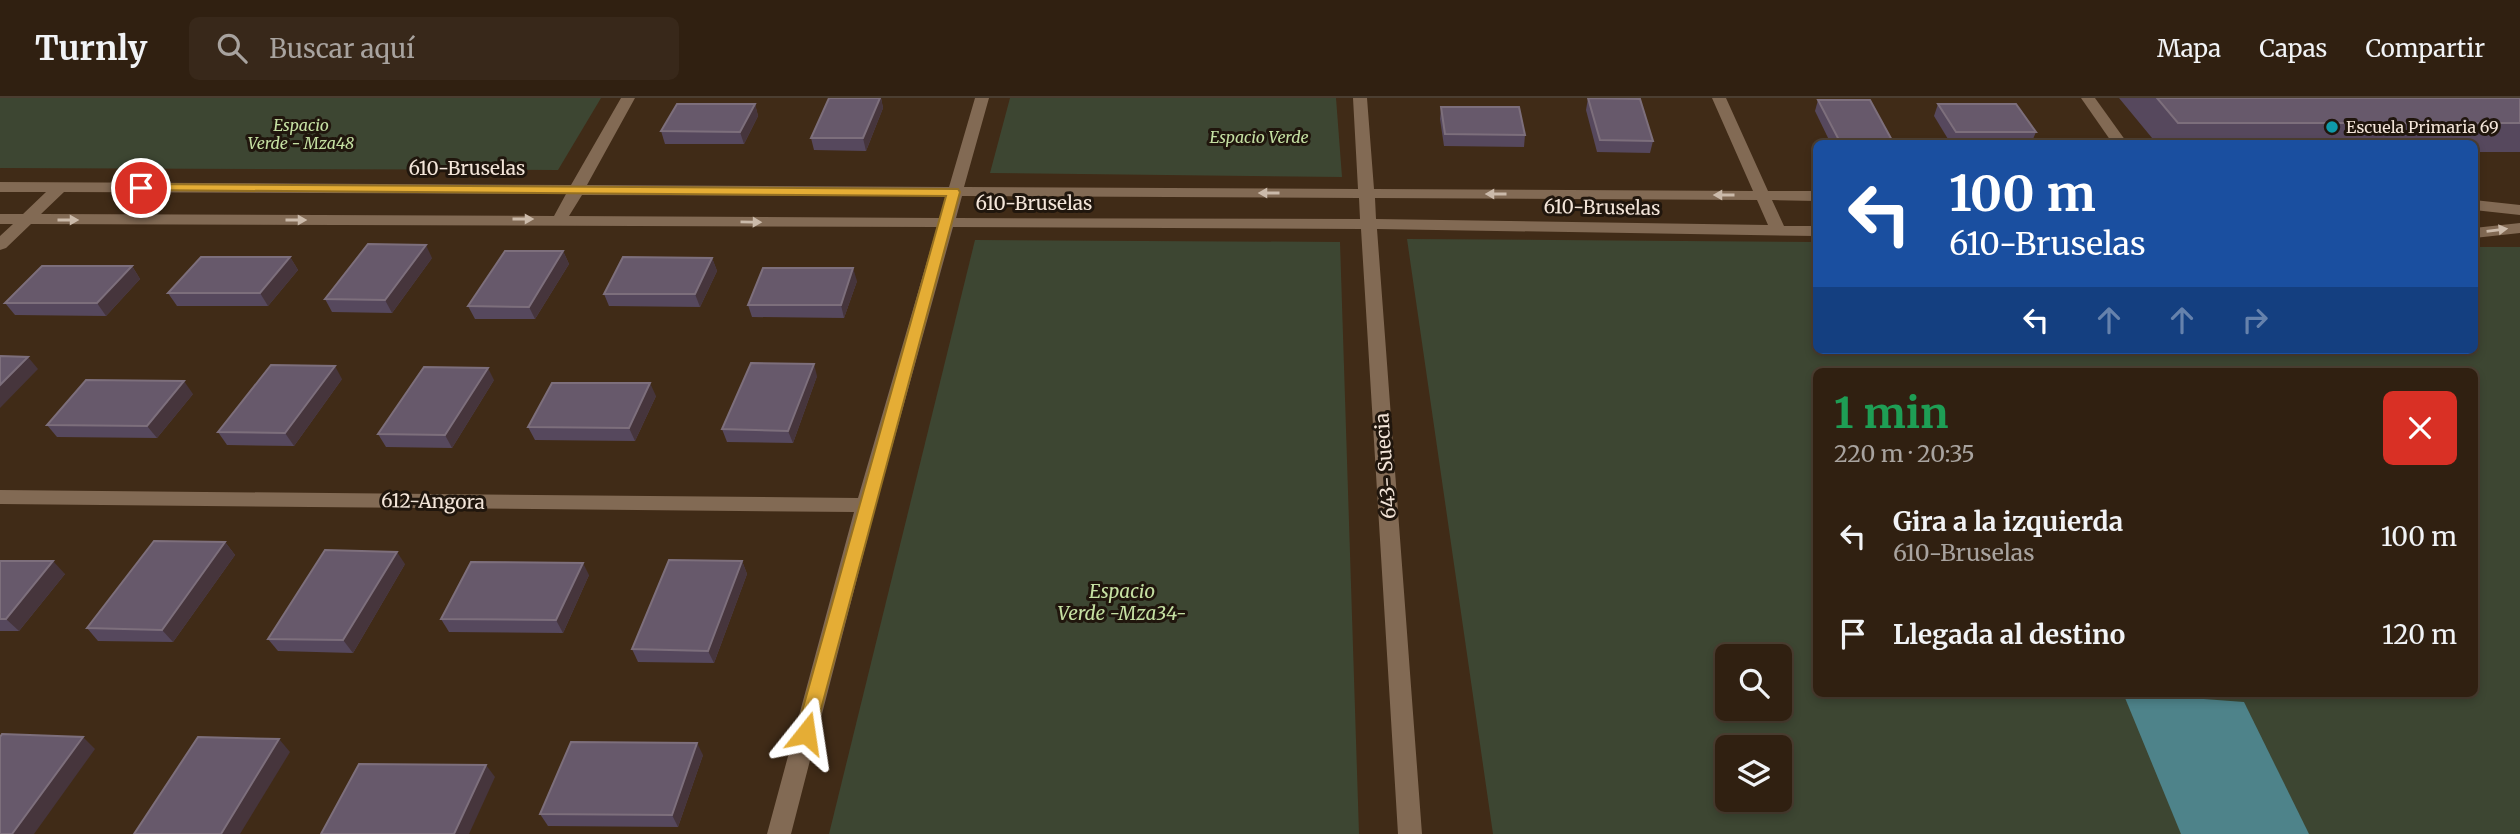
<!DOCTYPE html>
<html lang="es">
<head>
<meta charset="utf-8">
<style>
  :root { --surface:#302011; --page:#38281a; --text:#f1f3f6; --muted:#a8a39f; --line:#4b3e31 }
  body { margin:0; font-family:Merriweather,serif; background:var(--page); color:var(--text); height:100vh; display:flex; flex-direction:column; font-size:26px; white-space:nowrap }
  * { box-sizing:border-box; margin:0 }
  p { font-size:23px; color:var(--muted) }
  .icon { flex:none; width:38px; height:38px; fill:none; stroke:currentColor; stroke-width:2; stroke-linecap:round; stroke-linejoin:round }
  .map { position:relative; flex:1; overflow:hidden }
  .drawer { position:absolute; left:1813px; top:270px; width:665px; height:329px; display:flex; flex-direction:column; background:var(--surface); border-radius:10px; box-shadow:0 4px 10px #0003,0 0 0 2px var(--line) }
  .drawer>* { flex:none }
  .guide { position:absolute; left:1813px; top:42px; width:665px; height:214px; border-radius:10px; box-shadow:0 4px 10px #0003,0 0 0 2px var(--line); background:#1a4fa0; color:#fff; overflow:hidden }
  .buttons { position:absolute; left:1715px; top:546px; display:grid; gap:14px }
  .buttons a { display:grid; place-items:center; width:77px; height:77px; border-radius:10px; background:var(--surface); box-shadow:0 4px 10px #0003,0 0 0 2px var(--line); font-size:35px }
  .pin { position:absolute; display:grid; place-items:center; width:60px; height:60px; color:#fff; margin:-30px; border:4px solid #fff; border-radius:50%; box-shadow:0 2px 7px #0007 }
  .me { position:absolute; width:77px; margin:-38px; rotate:15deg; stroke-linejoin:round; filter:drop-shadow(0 0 5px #0008) }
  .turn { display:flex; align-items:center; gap:24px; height:147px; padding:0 21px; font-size:32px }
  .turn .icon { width:91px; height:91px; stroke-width:2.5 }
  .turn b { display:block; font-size:49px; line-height:60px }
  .lanes { display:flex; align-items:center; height:66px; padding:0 21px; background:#0003; justify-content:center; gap:35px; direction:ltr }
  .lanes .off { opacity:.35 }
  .round { display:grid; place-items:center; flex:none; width:74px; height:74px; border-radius:10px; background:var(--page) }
  .overview { display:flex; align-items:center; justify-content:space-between; height:119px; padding:0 21px }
  h1 { font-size:42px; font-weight:700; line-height:52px; color:#1e9e55 }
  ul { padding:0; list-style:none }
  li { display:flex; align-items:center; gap:21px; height:98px; padding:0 21px }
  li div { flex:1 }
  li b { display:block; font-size:26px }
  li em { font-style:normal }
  header { display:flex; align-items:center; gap:42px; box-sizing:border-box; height:98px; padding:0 35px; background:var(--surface); border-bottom:2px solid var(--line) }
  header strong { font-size:33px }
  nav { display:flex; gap:38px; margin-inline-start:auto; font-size:24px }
  .search { width:490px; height:63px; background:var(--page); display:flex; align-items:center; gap:18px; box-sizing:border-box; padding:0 24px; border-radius:10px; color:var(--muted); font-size:26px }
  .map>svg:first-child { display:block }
</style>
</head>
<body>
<header>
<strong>Turnly</strong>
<div class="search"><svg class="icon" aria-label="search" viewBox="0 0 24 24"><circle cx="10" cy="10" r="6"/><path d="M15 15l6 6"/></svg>Buscar aquí</div>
<nav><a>Mapa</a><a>Capas</a><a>Compartir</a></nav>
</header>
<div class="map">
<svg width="2520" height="736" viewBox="0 0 2520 736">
  <rect width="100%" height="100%" fill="#402b17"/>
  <!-- green -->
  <g fill="#3d4632" fill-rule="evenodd">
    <path d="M0,0h601l-43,72 -558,-2z"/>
    <path d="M1010,0h326l6,79 -352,-4z"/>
    <path d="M1407,141l409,3v108h658l1,-103h45v587h-1027zM1816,273h658v322h-658zM1727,558h53v53h-53zM1727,649h53v53h-53z"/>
    <path d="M975,142l365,2 19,592h-530z"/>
  </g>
  <!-- water -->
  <path fill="#4e838a" d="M2123,595l121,9 65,132h-128z"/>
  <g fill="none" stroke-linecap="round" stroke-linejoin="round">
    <!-- minor -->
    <g fill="#826a54" fill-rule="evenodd">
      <path d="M621,0h14l-48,87 362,2 26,-89h14l-25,89 394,2 -5,-91h14l7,91 379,2 -41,-93h14l42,93h48v10l-44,-1 12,26h32v10l-439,-7 45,605h-24l-37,-605 -408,-2 -77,278 -85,329h-24l87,-322 -854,-8v-14l858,8 79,-271 -906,-3 -25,24 -6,2v-14l13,-12h-13v-10h23l23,-22h-46v-10l571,3zM64,94l502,2 -12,22 -513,-2zM582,97l364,1 -6,22 -371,-2zM962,98l397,2 1,21 -404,-1zM1375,100l382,2 11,25 -392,-6z"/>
      <path d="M2081,0h14l33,46h-15z"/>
      <path d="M2474,102l46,5v10l-46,-5z"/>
      <path d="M2520,125v10l-46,5v-10z"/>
    </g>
  </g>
  <!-- wall -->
  <g fill="#56485d">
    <path d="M829,0h52l2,10 -17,43 -52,-1 -3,-12z"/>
    <path d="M1588,0l65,43 -3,12 -53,-1 -11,-42z"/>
    <path d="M2119,0h401v54h-46v-8h-317z"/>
    <path d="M1818,2l75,42 -1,2h-61l-16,-33z"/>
    <path d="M755,6l3,12 -14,28h-79l-4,-13z"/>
    <path d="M1938,6l98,28 -5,12h-80l-17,-28z"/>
    <path d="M1441,9l84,28 -1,12 -80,-1 -4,-27z"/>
    <path d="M563,153l6,13 -34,55h-60l-7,-13z"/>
    <path d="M290,159l8,13 -30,36h-91l-9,-13z"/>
    <path d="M432,160l-40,55 -60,-1 -7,-13z"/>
    <path d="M712,160l5,13 -17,36 -91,-1 -5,-12z"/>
    <path d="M132,168l8,13 -34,37 -91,-1 -10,-12z"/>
    <path d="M857,183l-13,37 -92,-1 -4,-12z"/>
    <path d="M817,278l-24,67 -66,-1 -5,-13z"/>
    <path d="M342,281l-48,67 -67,-1 -9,-13z"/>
    <path d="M494,282l-42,68 -66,-1 -8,-13z"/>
    <path d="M193,296l-36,44 -100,-1 -10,-12z"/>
    <path d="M656,298l-21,45 -100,-1 -7,-13z"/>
    <path d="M225,444l10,13 -62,87 -75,-1 -11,-13z"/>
    <path d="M0,463l65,13 -46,57h-19z"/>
    <path d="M742,463l5,13 -33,89 -76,-1 -6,-13z"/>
    <path d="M405,466l-52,89 -75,-2 -10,-12z"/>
    <path d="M589,477l-26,58 -114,-1 -8,-13z"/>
    <path d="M703,657l-25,72 -130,-1 -8,-12z"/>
  </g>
  <!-- shaded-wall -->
  <g fill="#46353c">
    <path d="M880,0h1l2,10 -17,43 -3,-13z"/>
    <path d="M755,6l3,12 -14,28 -4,-12z"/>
    <path d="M426,147l6,13 -40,55 -7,-13z"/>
    <path d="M563,153l6,13 -34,55 -6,-12z"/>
    <path d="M290,159l8,13 -30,36 -8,-13z"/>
    <path d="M712,160l5,13 -17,36 -5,-13z"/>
    <path d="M132,168l8,13 -34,37 -9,-13z"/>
    <path d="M853,170l4,13 -13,37 -3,-13z"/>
    <path d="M28,259l10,12 -38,39v-23z"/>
    <path d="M814,266l3,12 -24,67 -5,-12z"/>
    <path d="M335,268l7,13 -48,67 -9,-13z"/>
    <path d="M488,270l6,12 -42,68 -7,-13z"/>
    <path d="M184,283l9,13 -36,44 -10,-12z"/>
    <path d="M650,285l6,13 -21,45 -6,-13z"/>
    <path d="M225,444l10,13 -62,87 -11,-12z"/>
    <path d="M397,454l8,12 -52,89 -10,-13z"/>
    <path d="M53,463l12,13 -46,57 -13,-12z"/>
    <path d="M742,463l5,13 -33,89 -6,-12z"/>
    <path d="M583,465l6,12 -26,58 -7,-13z"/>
    <path d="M83,639l12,12 -61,85h-22z"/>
    <path d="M279,641l11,13 -50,82h-19z"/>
    <path d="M697,645l6,12 -25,72 -6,-12z"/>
    <path d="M486,667l9,12 -26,57h-15z"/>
  </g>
  <!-- building -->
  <g fill="#67596b" stroke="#7d6f7c" stroke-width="2">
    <path d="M829,0h51l-17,40h-52z"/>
    <path d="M1588,0l52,1 13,42 -53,-1z"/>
    <path d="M2157,0h363v25h-342z"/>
    <path d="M1818,2h52l23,42h-53z"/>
    <path d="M677,6h78l-15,28 -79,-1z"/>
    <path d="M1938,6h78l20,28h-80z"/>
    <path d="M1441,9h78l6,28 -80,-1z"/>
    <path d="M368,146l58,1 -41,55 -60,-1z"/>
    <path d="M505,153h58l-34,56 -61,-1z"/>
    <path d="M201,159h89l-30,36h-92z"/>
    <path d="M623,159l89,1 -17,36h-91z"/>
    <path d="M42,168h90l-35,37h-92z"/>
    <path d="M763,170h90l-12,37h-93z"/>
    <path d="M0,258l28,1 -28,28z"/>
    <path d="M751,265l63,1 -26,67 -66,-2z"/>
    <path d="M271,267l64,1 -50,67 -67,-1z"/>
    <path d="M424,269l64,1 -43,67 -67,-1z"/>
    <path d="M86,282l98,1 -37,45 -100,-1z"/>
    <path d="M552,285h98l-21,45 -101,-1z"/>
    <path d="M154,443l71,1 -63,88 -75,-2z"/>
    <path d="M325,452l72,2 -54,88 -75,-1z"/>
    <path d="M669,462l73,1 -34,90 -76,-2z"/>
    <path d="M0,463h53l-47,58h-6z"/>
    <path d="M471,464l112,1 -27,57 -115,-1z"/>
    <path d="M2,636l81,3 -71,97h-12v-97z"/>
    <path d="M198,639l81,2 -58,95h-87z"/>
    <path d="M571,644l126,1 -25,72 -132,-1z"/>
    <path d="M359,666l127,1 -32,69h-133z"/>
  </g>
  <!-- one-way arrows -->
  <defs><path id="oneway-solid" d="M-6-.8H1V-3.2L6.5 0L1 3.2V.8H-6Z" transform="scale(1.75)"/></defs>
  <g fill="#cbbaaa">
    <use href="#oneway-solid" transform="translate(1269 95) rotate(-180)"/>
    <use href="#oneway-solid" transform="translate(1496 96) rotate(-180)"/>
    <use href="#oneway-solid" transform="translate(1724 97) rotate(-180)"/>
    <use href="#oneway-solid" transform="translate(523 121)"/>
    <use href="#oneway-solid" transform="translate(68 122)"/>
    <use href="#oneway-solid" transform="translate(296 122)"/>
    <use href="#oneway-solid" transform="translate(751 124) rotate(1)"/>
    <use href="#oneway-solid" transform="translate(2497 132) rotate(-7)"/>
  </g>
  <!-- route -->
  <path fill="#e5ad35" stroke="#957022" stroke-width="2" d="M141,86l817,5 2,3 -147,547 -7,2 -7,-2 -3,-6 150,-537 -809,-6 -2,-2z"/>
  <!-- markers -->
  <circle fill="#0f9aa8" stroke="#20160d" stroke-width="2.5" cx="2332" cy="29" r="7"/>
  <g text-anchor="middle" stroke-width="6" stroke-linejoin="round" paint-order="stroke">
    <!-- far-park labels -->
    <g font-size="16" font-style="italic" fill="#c5e0a2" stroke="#20160d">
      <text x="301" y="33">Espacio<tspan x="301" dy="18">Verde - Mza48</tspan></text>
      <text x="1259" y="45">Espacio Verde</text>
    </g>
    <!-- far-poi labels -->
    <g font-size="16" fill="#f3e5d9" stroke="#20160d" text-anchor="start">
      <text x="2346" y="35">Escuela Primaria 69</text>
    </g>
    <!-- street labels -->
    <g font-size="19" fill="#f3e5d9" stroke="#20160d">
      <text x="467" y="77">610-Bruselas</text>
      <text x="1034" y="112">610-Bruselas</text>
      <text transform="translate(1602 109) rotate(1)" y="7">610-Bruselas</text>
      <text transform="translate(1385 368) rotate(-94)" y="7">643- Suecia</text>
      <text transform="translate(433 403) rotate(1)" y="7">612-Angora</text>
    </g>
    <!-- park labels -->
    <g font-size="19" font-style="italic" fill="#c5e0a2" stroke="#20160d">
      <text x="1122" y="500">Espacio<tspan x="1122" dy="22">Verde -Mza34-</tspan></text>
    </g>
  </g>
</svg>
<div class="buttons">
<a><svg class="icon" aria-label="search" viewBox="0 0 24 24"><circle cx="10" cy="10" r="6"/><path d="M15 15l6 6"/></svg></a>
<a><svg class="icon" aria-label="layers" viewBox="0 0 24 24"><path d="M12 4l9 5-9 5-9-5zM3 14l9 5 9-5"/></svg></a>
</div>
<div class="pin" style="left:141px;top:90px;background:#d93025"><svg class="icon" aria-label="arrive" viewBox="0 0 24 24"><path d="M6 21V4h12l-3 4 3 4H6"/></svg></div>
<svg class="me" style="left:806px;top:635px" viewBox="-20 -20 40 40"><path d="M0-17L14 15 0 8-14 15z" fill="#e5ad35" stroke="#fff" stroke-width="4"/></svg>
<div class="guide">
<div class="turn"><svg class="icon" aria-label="left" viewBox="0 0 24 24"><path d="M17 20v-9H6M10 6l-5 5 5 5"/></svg><div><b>100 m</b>610-Bruselas</div></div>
<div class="lanes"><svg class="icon" aria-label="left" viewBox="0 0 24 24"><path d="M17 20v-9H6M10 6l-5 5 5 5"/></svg><svg class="icon off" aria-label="ahead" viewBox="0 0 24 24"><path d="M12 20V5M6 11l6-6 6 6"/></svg><svg class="icon off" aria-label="ahead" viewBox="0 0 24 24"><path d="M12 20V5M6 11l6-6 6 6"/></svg><svg class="icon off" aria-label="right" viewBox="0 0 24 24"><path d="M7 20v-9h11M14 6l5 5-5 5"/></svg></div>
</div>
<section class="drawer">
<div class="overview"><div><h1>1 min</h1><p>220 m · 20:35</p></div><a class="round" style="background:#d93025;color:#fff"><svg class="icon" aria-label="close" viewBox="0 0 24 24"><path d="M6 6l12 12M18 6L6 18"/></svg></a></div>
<ul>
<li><svg class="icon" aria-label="left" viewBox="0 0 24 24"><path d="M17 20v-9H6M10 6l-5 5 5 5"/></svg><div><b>Gira a la izquierda</b><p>610-Bruselas</p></div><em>100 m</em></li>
<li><svg class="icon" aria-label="arrive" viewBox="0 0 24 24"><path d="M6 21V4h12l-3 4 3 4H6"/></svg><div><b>Llegada al destino</b></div><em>120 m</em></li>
</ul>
</section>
</div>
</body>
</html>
